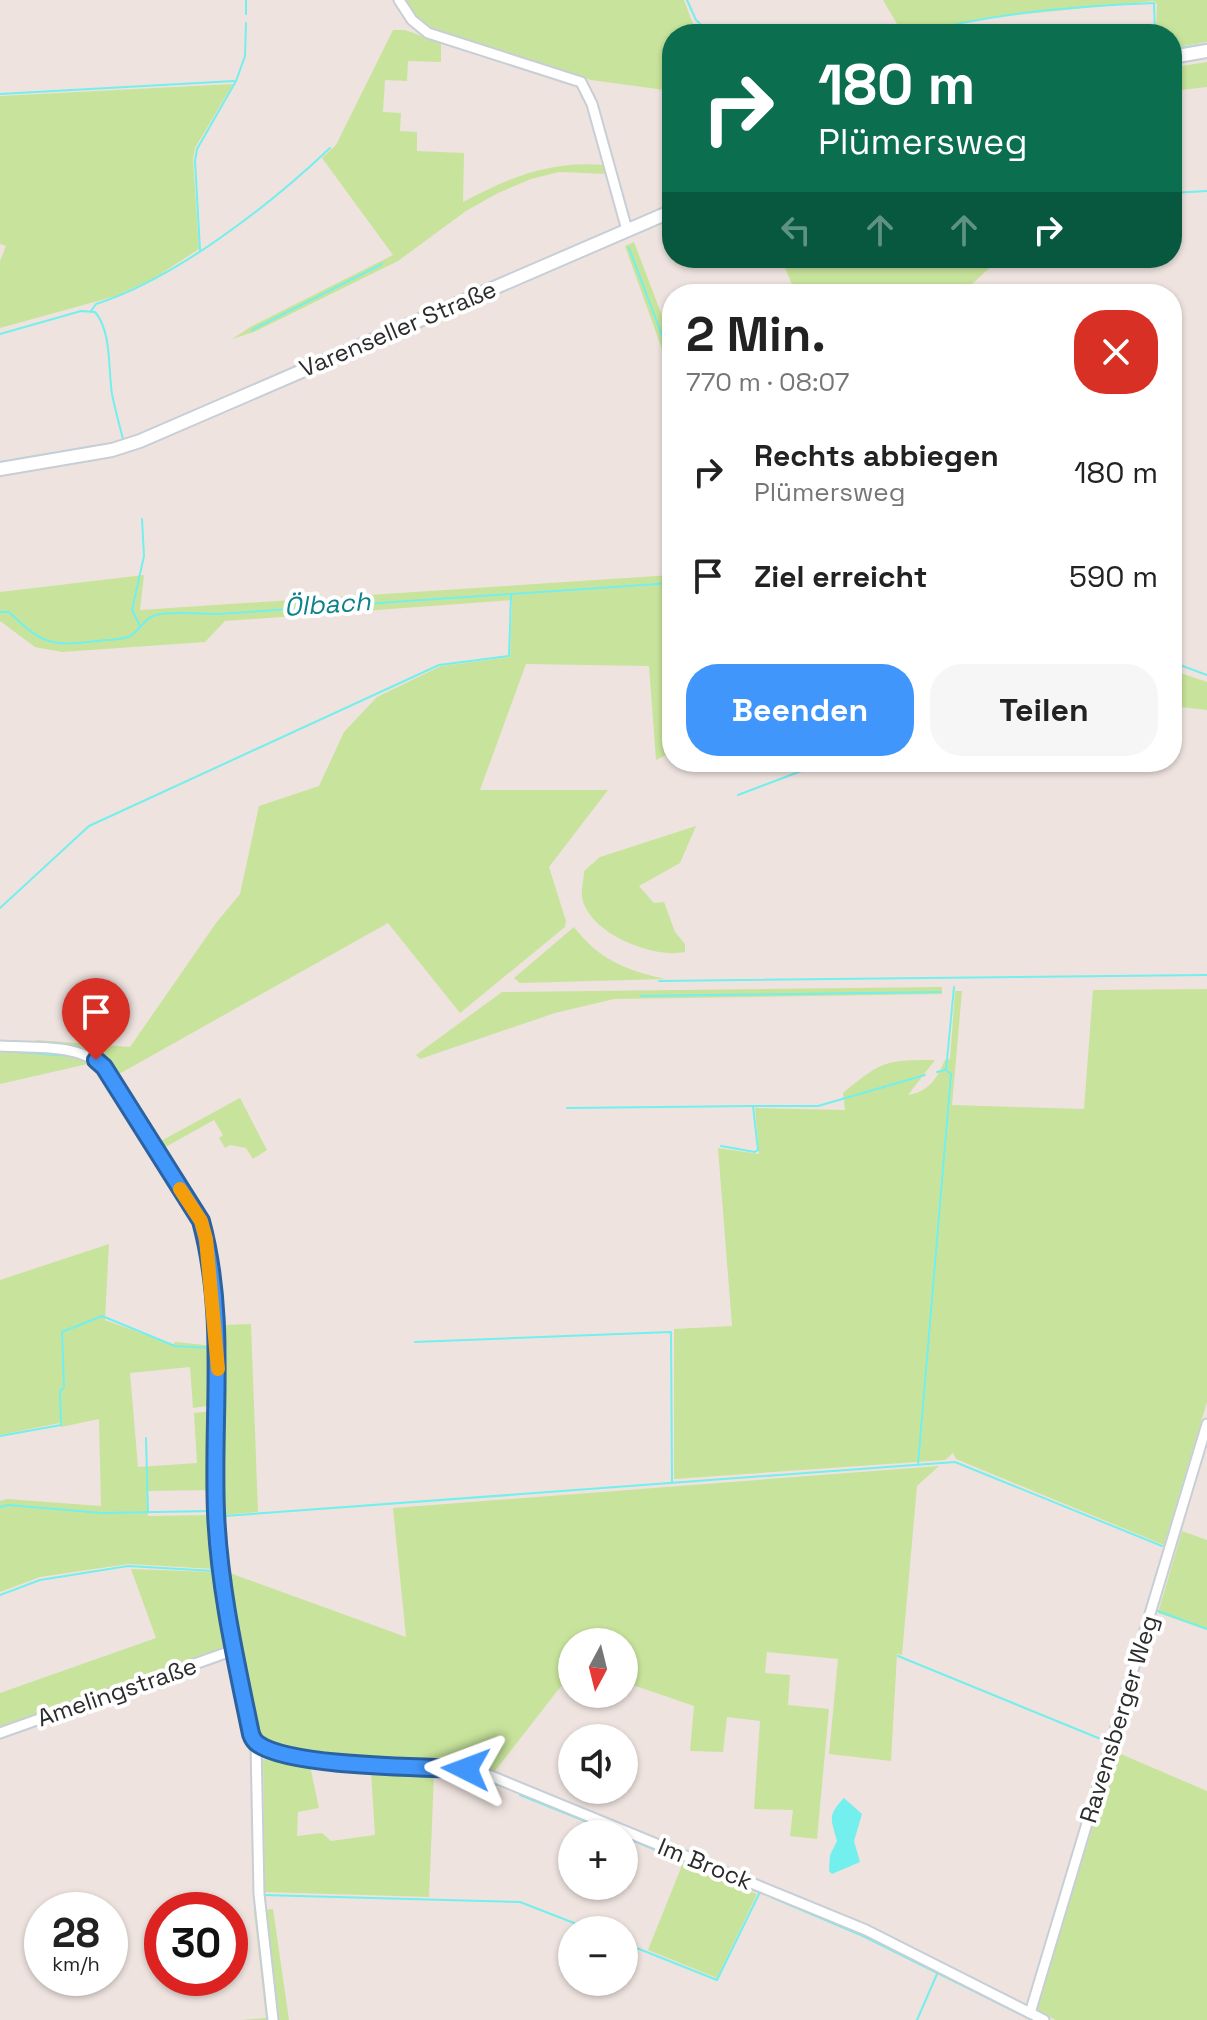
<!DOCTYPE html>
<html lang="de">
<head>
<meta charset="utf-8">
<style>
  :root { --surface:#fff; --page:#f6f6f6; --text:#222; --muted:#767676; --accent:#4096fa }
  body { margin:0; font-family:"Space Grotesk",sans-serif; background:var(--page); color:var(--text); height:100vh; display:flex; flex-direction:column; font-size:30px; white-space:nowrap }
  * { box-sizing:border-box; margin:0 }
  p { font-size:26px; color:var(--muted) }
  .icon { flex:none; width:44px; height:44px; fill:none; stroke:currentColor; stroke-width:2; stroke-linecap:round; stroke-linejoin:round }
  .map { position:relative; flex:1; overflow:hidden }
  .drawer { position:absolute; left:662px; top:284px; width:520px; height:488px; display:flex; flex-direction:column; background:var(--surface); border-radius:32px; box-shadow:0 2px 6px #0004 }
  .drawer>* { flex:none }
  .hud { position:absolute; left:662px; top:24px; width:520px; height:244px; border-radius:32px; box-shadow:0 2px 6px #0004; background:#0b6e4f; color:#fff; overflow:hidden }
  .needle { width:52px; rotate:187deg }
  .buttons { position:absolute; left:558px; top:1628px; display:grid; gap:16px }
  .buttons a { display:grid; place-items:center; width:80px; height:80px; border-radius:50%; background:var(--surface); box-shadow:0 2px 6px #0004; font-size:40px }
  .speed { position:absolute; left:24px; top:1892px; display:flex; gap:16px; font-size:40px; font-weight:700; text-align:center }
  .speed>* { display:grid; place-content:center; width:104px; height:104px; border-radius:50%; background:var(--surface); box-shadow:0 2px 6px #0004; line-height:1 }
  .speed small { font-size:20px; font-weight:400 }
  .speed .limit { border:12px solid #d22; background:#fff; color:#111 }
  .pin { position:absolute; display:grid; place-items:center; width:68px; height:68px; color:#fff; margin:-82px -34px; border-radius:50% 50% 50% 0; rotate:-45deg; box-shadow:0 0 8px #0007 }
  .pin .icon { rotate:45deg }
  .me { position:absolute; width:88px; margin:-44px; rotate:273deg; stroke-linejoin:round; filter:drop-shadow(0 0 6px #0008) }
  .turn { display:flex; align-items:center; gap:28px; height:168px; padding:0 24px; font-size:36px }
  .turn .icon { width:104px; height:104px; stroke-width:2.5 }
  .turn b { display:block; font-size:56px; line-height:68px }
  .lanes { display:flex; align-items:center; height:76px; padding:0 24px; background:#0003; justify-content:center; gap:40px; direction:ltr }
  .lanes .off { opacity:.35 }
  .round { display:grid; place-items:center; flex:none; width:84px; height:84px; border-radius:32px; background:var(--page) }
  .overview { display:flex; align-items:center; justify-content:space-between; height:136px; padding:0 24px }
  h1 { font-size:48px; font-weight:600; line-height:60px }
  .action { display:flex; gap:16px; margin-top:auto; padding:16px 24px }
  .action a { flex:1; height:92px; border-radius:32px; background:var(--accent); color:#fff; font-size:32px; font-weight:600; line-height:92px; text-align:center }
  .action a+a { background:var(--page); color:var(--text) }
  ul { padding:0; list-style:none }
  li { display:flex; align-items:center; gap:24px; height:104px; padding:0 24px }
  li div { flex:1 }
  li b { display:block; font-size:30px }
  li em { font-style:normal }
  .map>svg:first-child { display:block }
</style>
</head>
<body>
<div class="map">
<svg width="1207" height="2020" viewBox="0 0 1207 2020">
  <rect width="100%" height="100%" fill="#eee3df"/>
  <!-- green -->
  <g fill="#c8e49c">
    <path d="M404,0h280l9,24 7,10h-28v57l-81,-11 -144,-43c-20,-8 -31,-19 -43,-37z"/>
    <path d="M883,0h324v42l-35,6v-14h-16l1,-29 -3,-4 -169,17 -82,16z"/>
    <path d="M393,30h12l36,13v19l-33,-1 -1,20 -22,-1 -2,32 18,1 -1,18 17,1v19l47,2 -1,49c47,-25 88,-42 142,-37l2,9 -48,-2 -28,7 -33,14 -32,18 -68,50 -144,71 -22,7 20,-13 141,-71 -71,-97 14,-13z"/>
    <path d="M1207,62v25l-25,3v-24z"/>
    <path d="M233,84l-38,64 -2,11 6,90 -46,30 -37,17 -116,32v-67l6,-15 -6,-2v-148z"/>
    <path d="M634,242l38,100v35l-47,-131z"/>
    <path d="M781,258h215v4l-35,32h-165z"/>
    <path d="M144,575l-4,35 532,-35v177l-16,8 -7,-94 -123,-2 -46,126h128l-59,77 17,54 -1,6 -105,86 -72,-90 -269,151 42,67 79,-43 27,52 -14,9 -7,-11 -16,-3 -5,3 -6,-10 4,-3 -9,-15 -54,30 -55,-88c-20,-18 -44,-16 -69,-19v-3l94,7 86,-124 24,-29 19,-88 60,-20 25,-54 33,-35 64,-31 69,-9 2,-57 -287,21 -20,21 -143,10 -27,-5 -35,-26v-29z"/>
    <path d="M1172,670l35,12v28l-35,-4z"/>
    <path d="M696,826l-16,37 -41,23 15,17 10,-1 11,30 10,12v8c-32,7 -97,-19 -103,-55 -1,-8 2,-18 2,-26l16,-14z"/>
    <path d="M574,927c24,32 53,44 92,52l-146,4 -6,-5z"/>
    <path d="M942,987v7l-328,5 -59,14 -135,46 -4,-4 86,-63z"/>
    <path d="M1207,989v413l-43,143 -208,-86 -3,-6 -8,7 -271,19v-150l58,-3 -14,-178 41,6 -4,-46 90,2 -2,-17c39,-32 42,-33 92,-33l-27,35c21,-3 29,-17 37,-35l5,-1 5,-68h7l-10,114 132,4 9,-119z"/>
    <path d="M0,1048l75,7 -3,3 13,1 7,4 -92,21z"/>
    <path d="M109,1244l-4,76 68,25 2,-3 40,4v59l-22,3 -3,-41 -60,6 8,94 59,-4 -3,-50 19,-2v79l-66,1 1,25 62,-1 4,54 -86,-5 -88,13 -40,15v-91l7,-2 94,7 -2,-87 -38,8 -1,-4 -60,12v-155z"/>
    <path d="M251,1324l7,188 -35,3 4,-163 -3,-27z"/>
    <path d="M939,1466l-22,20 -15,169 -5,-1 -6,107 -62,-7 9,-95 -71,-7 -2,21 25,2 -2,30 41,4 -12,130 -27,-3 3,-26 -39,-1 6,-88 -33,-4 -4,35 -33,-1 4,-45 -70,-24v-40h-52v30l-77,99c-23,-11 -46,-11 -72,-12 -49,-3 -127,-3 -170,-25l-26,-162 179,65 -13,-129z"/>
    <path d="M1182,1531l25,9v90l-49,-17z"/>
    <path d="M131,1569l83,3 14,70 -5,7 -223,80v-36l156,-55z"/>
    <path d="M1116,1752l91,39v229h-151l-20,-10z"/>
    <path d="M263,1759l47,7 9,42 -21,4 -1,24 25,-3 9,8 44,-6 -4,-63 63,2 -5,123 -164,-5z"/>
    <path d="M683,1863l74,31 -40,84 -69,-28z"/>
    <path d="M273,1909l16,111h-47l24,-2 -12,-107z"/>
  </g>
  <!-- water -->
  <path fill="#73efed" d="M844,1798l18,16 -8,27 6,21 -28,12 -3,-3 1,-16 7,-14c-6,-23 -10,-25 7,-43z"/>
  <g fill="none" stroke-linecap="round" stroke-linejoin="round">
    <!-- stream -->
    <g stroke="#73efed" stroke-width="2">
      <path d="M246,0v14"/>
      <path d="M687,0l9,20 15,14"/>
      <path d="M915,34c77,-21 160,-28 239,-31l1,31"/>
      <path d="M1172,49l35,-5"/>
      <path d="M0,94l234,-13"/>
      <path d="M1172,193l35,-2"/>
      <path d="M638,233l34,-15"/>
      <path d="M629,248l43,114"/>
      <path d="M200,250l-5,-89 2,-12 39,-68 9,-25 1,-33"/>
      <path d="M91,311l5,-7c79,-25 174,-99 234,-156"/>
      <path d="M252,330l130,-66"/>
      <path d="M0,334l81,-23 14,1c17,20 13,57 17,82 3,15 7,30 11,45"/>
      <path d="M144,446l479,-207"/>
      <path d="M0,462l107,-18"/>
      <path d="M0,612h9c33,32 42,35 88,29 10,-1 21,-1 31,-4 11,-4 15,-19 28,-22 16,-4 45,-1 62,-1l454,-31"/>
      <path d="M140,626l-8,-16 12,-54 -2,-37"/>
      <path d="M1172,662l35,13"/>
      <path d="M738,795l87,-33"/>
      <path d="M0,908l89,-82 350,-161 70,-9 2,-61"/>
      <path d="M659,981l548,-6"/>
      <path d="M641,996l299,-4"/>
      <path d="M3,1051l67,5"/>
      <path d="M937,1072l8,-2"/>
      <path d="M567,1108l186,-2"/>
      <path d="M721,1146l34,6 3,-2 -5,-44h65l107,-31"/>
      <path d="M415,1342l256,-10 1,150"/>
      <path d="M0,1436l61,-11 -1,-34 4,-4 -2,-55 40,-16 73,30 36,2"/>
      <path d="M146,1438l2,74"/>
      <path d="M918,1465l33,-391 -5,-4 8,-83"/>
      <path d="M0,1507l8,-2 94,8 109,-2"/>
      <path d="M224,1516l731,-54 207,84"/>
      <path d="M0,1595l40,-15 88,-14 86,5"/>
      <path d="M1158,1611l49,18"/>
      <path d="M898,1656l210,86"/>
      <path d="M371,1771l61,2"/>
      <path d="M443,1774l33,3 21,8"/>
      <path d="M520,1795l97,39"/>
      <path d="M624,1837l137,56"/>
      <path d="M263,1895l257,7 72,28"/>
      <path d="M771,1897l92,39 169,84"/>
      <path d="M624,1943l93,37 43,-88"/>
      <path d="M917,2020l20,-46"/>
    </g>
    <!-- street casing -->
    <g stroke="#c7ced6" stroke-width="13">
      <g id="street">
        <path d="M399,0l13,20 16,13 153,49 11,22 35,126"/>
        <path d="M0,1046c33,2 78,-3 104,21l97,154 5,18 13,113 -3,164 18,134 17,84 5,10 3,150 14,126"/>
        <path d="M0,1733l234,-83"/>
        <path d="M256,1744c65,26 141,21 210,25l20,5 380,156 178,90"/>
        <path d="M1030,2013l177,-589"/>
      </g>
    </g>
    <!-- secondary casing -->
    <g stroke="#c7ced6" stroke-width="16">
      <g id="secondary">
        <path d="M1172,57l35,-6"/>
        <path d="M0,469l112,-19 28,-9 532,-230"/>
      </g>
    </g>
    <!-- street -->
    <use href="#street" stroke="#fff" stroke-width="9"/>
    <!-- secondary -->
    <use href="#secondary" stroke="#fff" stroke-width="12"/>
  </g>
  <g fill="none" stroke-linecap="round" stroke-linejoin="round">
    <!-- route casing -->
    <g stroke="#2a62a2" stroke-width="20">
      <path id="route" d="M96,1060l8,7 97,154c26,96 11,194 15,291 3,75 20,149 35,222 1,3 4,8 7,10 32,23 164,23 208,25"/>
    </g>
    <!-- route -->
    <use href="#route" stroke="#4096fa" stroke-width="14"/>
    <!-- slow -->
    <path stroke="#f59e0b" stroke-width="14" d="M180,1189l21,32 5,18 12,130"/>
  </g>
  <g text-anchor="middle" stroke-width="8" stroke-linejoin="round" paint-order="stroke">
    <!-- street labels -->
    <g font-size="24" fill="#2c2c2c" stroke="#fff">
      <text transform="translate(398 329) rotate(-23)" y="8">Varenseller Straße</text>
      <text transform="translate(117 1692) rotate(-19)" y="8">Amelingstraße</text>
      <text transform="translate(1119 1719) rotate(-73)" y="8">Ravensberger Weg</text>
      <text transform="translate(705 1864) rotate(22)" y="8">Im Brock</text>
    </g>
    <!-- water labels -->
    <g font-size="26" font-style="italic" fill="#0e818a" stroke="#fff">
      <text transform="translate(327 604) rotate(-4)" y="9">Ölbach</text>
    </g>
  </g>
</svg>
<div class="buttons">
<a><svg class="needle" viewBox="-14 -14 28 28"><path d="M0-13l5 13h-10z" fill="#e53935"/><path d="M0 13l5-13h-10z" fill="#767676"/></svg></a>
<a><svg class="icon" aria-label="sound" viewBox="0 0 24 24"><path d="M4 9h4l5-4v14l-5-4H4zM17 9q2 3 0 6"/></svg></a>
<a>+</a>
<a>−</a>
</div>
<div class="speed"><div>28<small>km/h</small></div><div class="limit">30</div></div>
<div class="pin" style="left:96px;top:1060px;background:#d93025"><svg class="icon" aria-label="arrive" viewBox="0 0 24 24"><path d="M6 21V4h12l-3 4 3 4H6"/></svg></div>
<svg class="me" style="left:466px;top:1769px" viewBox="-20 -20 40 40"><path d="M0-17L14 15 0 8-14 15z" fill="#4096fa" stroke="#fff" stroke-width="4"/></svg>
<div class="hud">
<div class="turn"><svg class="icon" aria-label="right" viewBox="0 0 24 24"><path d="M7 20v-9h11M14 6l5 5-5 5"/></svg><div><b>180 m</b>Plümersweg</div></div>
<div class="lanes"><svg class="icon off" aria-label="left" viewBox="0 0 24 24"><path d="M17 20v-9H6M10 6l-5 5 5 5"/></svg><svg class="icon off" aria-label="ahead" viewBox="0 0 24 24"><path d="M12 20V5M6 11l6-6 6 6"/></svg><svg class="icon off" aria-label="ahead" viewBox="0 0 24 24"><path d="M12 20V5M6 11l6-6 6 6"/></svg><svg class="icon" aria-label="right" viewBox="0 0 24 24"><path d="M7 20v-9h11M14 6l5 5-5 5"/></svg></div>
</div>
<section class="drawer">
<div class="overview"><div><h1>2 Min.</h1><p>770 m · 08:07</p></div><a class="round" style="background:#d93025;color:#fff"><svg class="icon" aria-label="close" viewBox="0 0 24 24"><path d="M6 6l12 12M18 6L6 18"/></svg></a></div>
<ul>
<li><svg class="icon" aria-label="right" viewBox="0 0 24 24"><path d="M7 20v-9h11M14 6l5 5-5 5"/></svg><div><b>Rechts abbiegen</b><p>Plümersweg</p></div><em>180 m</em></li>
<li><svg class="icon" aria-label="arrive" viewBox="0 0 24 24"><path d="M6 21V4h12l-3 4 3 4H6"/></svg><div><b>Ziel erreicht</b></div><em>590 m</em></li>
</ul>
<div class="action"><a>Beenden</a><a>Teilen</a></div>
</section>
</div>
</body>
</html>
